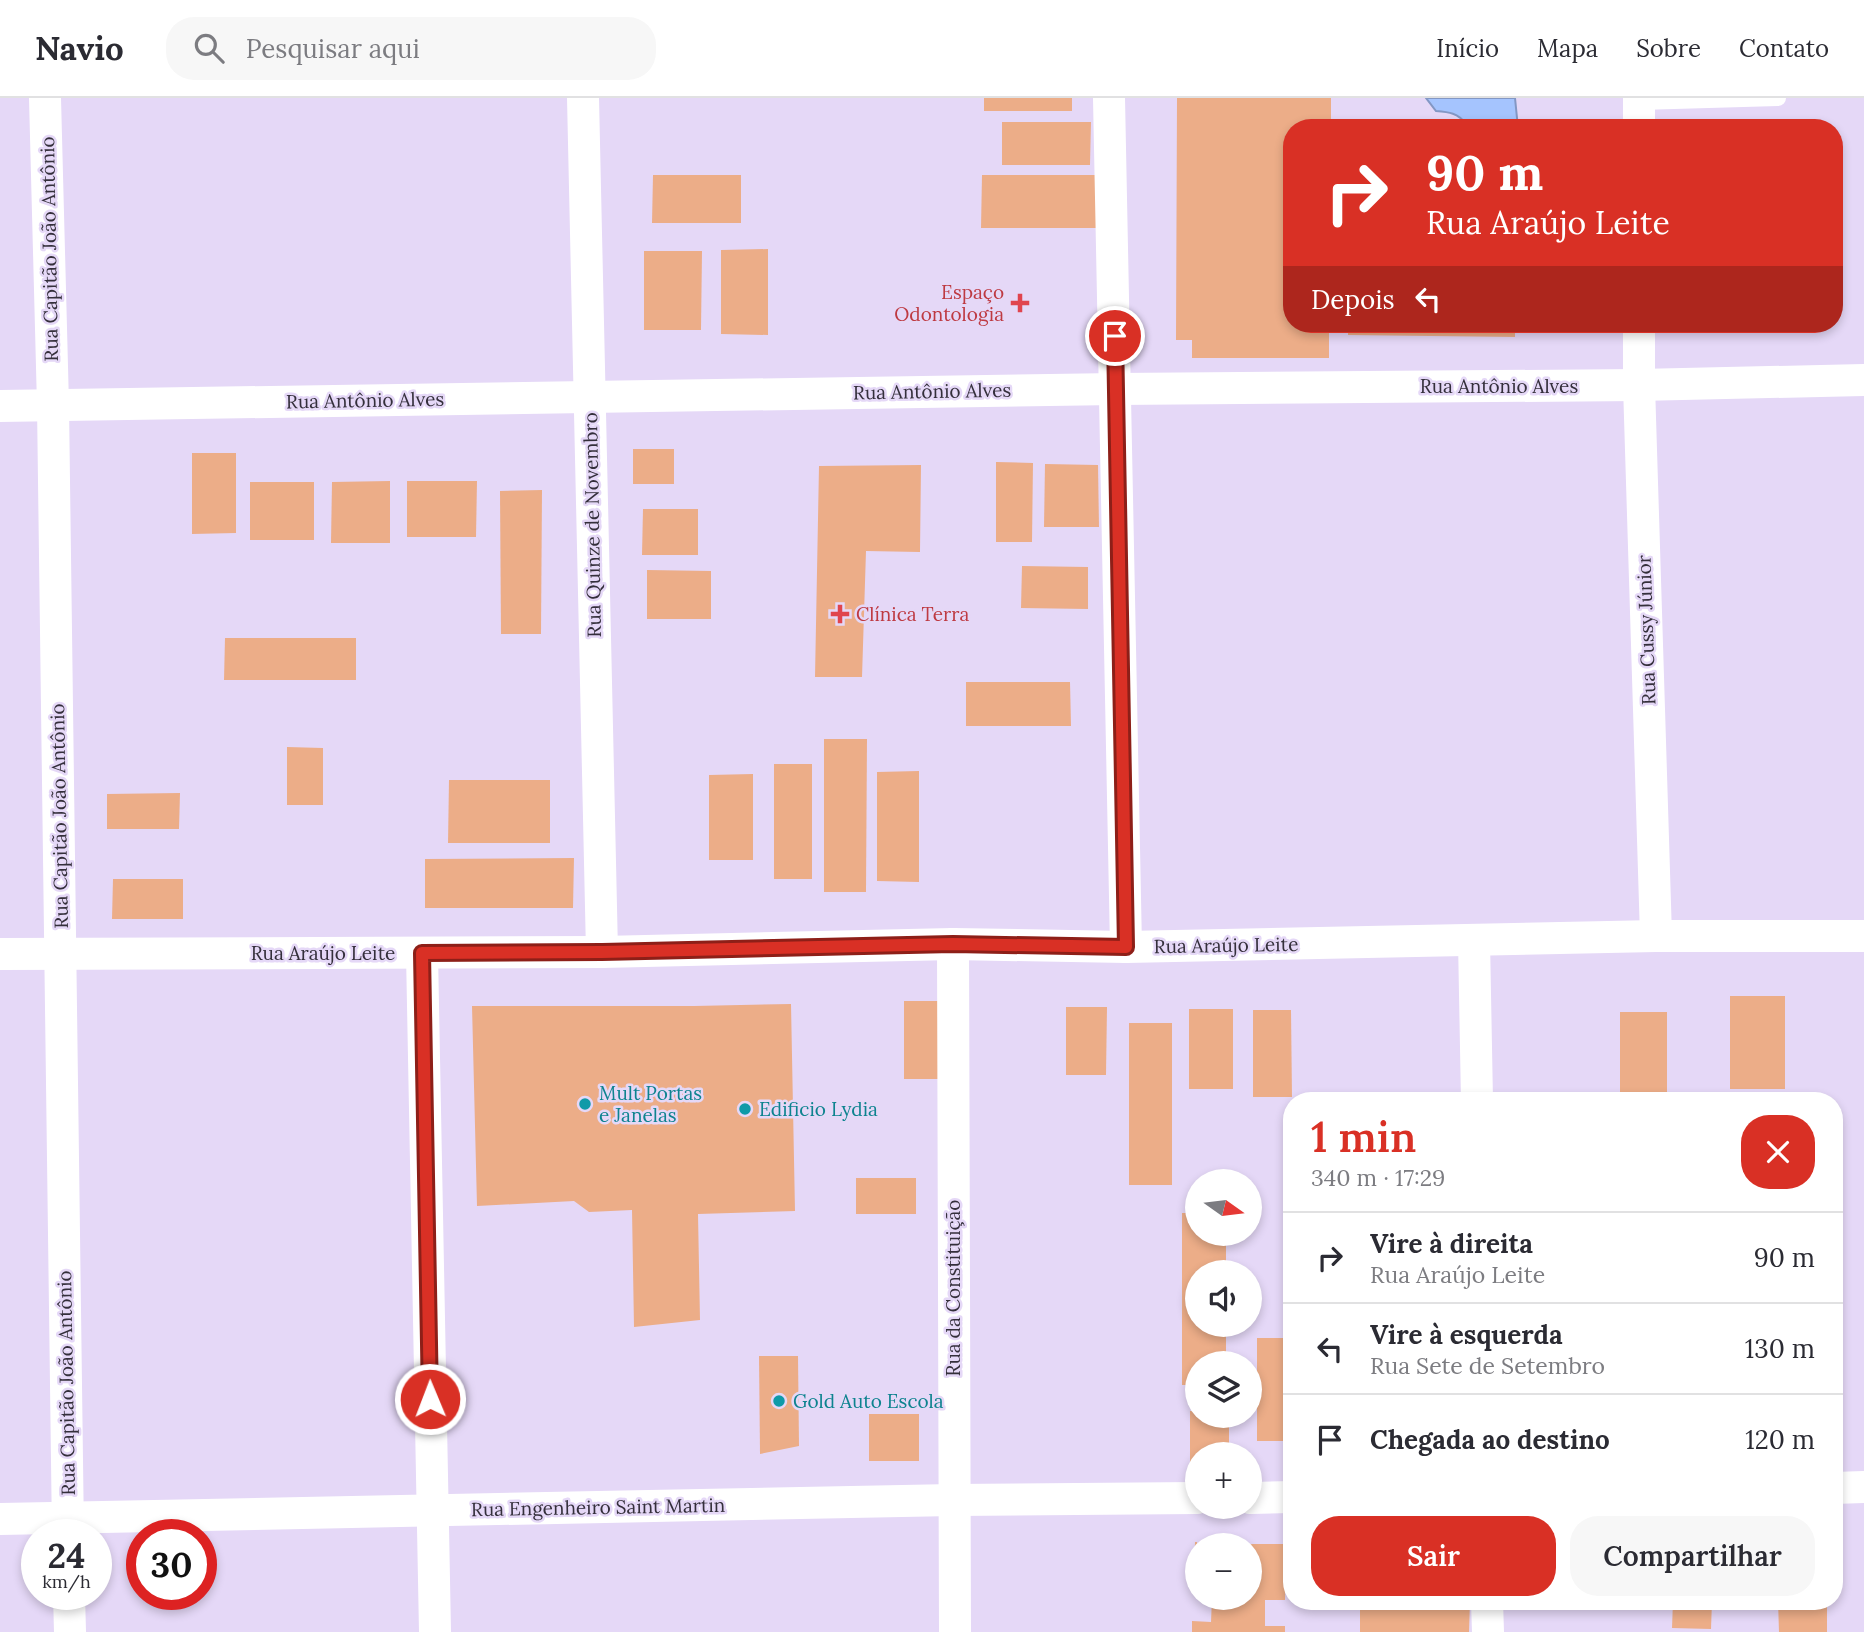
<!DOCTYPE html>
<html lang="pt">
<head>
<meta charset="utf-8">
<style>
  :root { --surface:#fff; --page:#f7f7f7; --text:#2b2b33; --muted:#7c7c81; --line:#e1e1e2; --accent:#d93025 }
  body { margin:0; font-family:Lora,serif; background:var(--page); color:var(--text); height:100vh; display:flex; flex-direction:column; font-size:26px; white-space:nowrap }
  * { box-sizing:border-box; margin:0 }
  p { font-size:23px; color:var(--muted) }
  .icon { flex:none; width:38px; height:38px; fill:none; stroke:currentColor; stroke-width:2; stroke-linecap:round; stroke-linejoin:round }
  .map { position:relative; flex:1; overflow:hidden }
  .panel { position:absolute; left:1283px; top:994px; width:560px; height:518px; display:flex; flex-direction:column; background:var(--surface); border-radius:28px; box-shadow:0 4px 10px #0003 }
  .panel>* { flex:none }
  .hud { position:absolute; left:1283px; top:21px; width:560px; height:214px; border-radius:28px; box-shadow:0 4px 10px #0003; background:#d93025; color:#fff; overflow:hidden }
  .needle { width:46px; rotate:104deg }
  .tools { position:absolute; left:1185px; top:1071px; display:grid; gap:14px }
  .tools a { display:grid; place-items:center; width:77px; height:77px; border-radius:50%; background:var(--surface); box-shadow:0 4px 10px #0003; font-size:35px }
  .speed { position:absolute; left:21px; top:1421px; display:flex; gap:14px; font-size:35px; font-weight:700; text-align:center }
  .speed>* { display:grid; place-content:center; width:91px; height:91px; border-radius:50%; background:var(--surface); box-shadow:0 4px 10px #0003; line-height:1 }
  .speed small { font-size:18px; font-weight:400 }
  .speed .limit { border:10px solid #d22; background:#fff; color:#111 }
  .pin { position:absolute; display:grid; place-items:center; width:60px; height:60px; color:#fff; margin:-30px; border:4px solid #fff; border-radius:50%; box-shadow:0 2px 7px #0007 }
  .me { position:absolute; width:77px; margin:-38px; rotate:359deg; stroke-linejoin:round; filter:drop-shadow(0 0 5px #0008) }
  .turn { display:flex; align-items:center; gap:24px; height:147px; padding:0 28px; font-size:32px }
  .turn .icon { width:91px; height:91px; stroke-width:2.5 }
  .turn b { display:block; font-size:49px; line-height:60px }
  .then { display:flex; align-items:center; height:66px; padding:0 28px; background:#0003; gap:14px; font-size:26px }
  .round { display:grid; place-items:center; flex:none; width:74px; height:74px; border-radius:28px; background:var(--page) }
  .summary { display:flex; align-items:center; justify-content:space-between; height:119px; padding:0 28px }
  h1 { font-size:42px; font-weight:600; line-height:52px; color:var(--accent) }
  .primary-button { display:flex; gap:14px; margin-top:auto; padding:14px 28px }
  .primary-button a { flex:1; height:80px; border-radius:28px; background:var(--accent); color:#fff; font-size:28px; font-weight:600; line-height:80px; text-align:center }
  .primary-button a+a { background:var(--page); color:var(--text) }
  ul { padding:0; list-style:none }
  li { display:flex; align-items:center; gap:21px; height:91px; padding:0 28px; border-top:2px solid var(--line) }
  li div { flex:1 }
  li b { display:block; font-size:26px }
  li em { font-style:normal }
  header { display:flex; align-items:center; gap:42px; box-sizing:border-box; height:98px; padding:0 35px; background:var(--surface); border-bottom:2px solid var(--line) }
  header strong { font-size:33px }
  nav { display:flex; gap:38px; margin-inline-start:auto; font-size:24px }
  .search { width:490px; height:63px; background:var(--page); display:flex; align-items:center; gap:18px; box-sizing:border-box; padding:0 24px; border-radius:28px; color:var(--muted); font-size:26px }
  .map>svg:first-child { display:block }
</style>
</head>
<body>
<header>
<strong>Navio</strong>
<div class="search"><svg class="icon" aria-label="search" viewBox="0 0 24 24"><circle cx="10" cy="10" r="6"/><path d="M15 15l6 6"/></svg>Pesquisar aqui</div>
<nav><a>Início</a><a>Mapa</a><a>Sobre</a><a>Contato</a></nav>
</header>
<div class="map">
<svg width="1864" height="1534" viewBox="0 0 1864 1534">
  <rect width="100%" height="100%" fill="#e5d8f7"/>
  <!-- water -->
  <path fill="#a5c4fe" stroke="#8397c4" stroke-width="2" d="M1426,0h89l3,30h-53l1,-4c-8,-11 -17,-12 -30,-13z"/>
  <!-- building -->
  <g fill="#ecad88">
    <rect x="984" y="0" width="88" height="13"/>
    <path d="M1177,0h154v30h-39v196h37v34h-137v-18h-16z"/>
    <path d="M1002,24h89l-1,43h-88z"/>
    <path d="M653,77h88v48h-89z"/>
    <path d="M982,77h120v53h-121z"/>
    <path d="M768,151v86l-47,-1v-84z"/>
    <path d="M644,153h58l-1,79h-57z"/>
    <path d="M1348,226h167v13l-167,-2z"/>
    <rect x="633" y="351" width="41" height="35"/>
    <path d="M192,355h44v80l-44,1z"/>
    <path d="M996,364l37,1 -1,79h-36z"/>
    <path d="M1045,366l53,1 1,62h-55z"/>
    <path d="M921,367l-1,87 -54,-1 -4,126h-47l4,-211z"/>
    <path d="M390,383v62h-59l1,-61z"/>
    <path d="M407,383h70l-1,56h-69z"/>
    <rect x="250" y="384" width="64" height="58"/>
    <path d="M542,392l-1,144h-40l-1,-143z"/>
    <path d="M643,411h55v46h-56z"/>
    <path d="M1022,468l66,1v42l-67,-1z"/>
    <path d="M647,472l64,1v48h-64z"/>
    <path d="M225,540h131v42h-132z"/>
    <path d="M966,584h104l1,44h-105z"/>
    <path d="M824,641h43l-1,153h-42z"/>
    <path d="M287,649l36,1v57h-36z"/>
    <rect x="774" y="666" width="38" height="115"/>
    <path d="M919,673v111l-42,-1v-109z"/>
    <path d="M753,676v86h-44v-85z"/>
    <path d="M449,682h101v63h-102z"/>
    <path d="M180,695l-1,36h-72v-35z"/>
    <path d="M574,760l-1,50h-148v-49z"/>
    <path d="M113,781h70v40h-71z"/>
    <rect x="1730" y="898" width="55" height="93"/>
    <path d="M904,903h41l1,78h-42z"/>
    <path d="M791,906l4,207 -97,3 2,106 -66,7 -2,-117 -43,2 -15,-11 -97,5 -5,-200h222z"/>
    <path d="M1066,909h41l-1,68h-40z"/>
    <rect x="1189" y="911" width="44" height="80"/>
    <path d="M1253,912h38l1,87h-39z"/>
    <rect x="1620" y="914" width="47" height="89"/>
    <rect x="1129" y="925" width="43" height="162"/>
    <rect x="856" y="1080" width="60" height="36"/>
    <path d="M1182,1115h15v21h29v38h-29v53h29v38h-29v22h-15z"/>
    <rect x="1257" y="1240" width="34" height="103"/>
    <path d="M759,1258h39l1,90 -39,8z"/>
    <path d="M1190,1313h7v5h32v38h-32v13h-7z"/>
    <rect x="869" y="1316" width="50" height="47"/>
    <path d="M1195,1444h2v54h-3z"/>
    <path d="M1250,1446h36l-1,56h-20v26h20v6h-93v-11l19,1 1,-24h38z"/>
    <path d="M1360,1503h110l-1,31h-109z"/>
    <path d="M1673,1503h39l-1,28 -39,-1z"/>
    <path d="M1778,1503h49v31h-48z"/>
  </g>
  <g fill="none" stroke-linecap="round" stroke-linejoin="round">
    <!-- service -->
    <path stroke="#fff" stroke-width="16" d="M1639,4l139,-4"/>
    <!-- minor -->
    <g stroke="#fff" stroke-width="32">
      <path d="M45,0l8,307 15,1130"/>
      <path d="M583,0l19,854"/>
      <path d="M1109,0l17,849"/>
      <path d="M1639,30v-30"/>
      <path d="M1639,226v61l17,551"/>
      <path d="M0,308l1116,-17 523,-4 225,-5"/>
      <path d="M1474,842l3,161"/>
      <path d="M953,846l2,688"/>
      <path d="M422,855l13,679"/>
      <path d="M0,856l602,-2 351,-8 173,3 530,-11h208"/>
      <path d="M1834,1390l30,-1"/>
      <path d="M1250,1400l42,-1"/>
      <path d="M0,1421l953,-19 244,-2"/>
      <path d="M69,1496l1,38"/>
      <path d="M1487,1503l1,31"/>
    </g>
  </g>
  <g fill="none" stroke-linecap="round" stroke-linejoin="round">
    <!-- route casing -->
    <g stroke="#8d1f18" stroke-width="18">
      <path id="route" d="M430,1301l-8,-446 180,-1 351,-8 173,3 -11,-611"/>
    </g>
    <!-- route -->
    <use href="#route" stroke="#d93025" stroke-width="12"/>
  </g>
  <!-- markers -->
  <g fill="#e0444e" stroke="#e5d8f7" stroke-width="2.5">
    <path d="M1016.5 194.5h7v7h7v7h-7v7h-7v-7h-7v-7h7z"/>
    <path d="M836.5 505.5h7v7h7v7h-7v7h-7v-7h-7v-7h7z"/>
  </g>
  <g fill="#0f9aa8" stroke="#e5d8f7" stroke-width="2.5">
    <circle cx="585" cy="1006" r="7"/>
    <circle cx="745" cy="1011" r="7"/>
    <circle cx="779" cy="1303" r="7"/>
  </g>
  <g text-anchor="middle" stroke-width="5" stroke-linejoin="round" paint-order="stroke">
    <!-- street labels -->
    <g font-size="19" fill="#342f3b" stroke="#e5d8f7">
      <text transform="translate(49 151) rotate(-91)" y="7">Rua Capitão João Antônio</text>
      <text x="1499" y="295">Rua Antônio Alves</text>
      <text transform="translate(932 293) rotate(-1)" y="7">Rua Antônio Alves</text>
      <text transform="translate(365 302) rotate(-1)" y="7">Rua Antônio Alves</text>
      <text transform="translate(592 427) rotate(-91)" y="7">Rua Quinze de Novembro</text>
      <text transform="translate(1646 532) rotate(-92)" y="7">Rua Cussy Júnior</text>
      <text transform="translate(59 718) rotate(-91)" y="7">Rua Capitão João Antônio</text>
      <text transform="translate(1226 847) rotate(-1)" y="7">Rua Araújo Leite</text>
      <text x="323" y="862">Rua Araújo Leite</text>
      <text transform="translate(953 1190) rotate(-90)" y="7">Rua da Constituição</text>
      <text transform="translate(66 1285) rotate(-91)" y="7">Rua Capitão João Antônio</text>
      <text transform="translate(598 1409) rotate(-1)" y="7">Rua Engenheiro Saint Martin</text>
    </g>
    <!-- health labels -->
    <g font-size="19" fill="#be3a42" stroke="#e5d8f7" text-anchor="end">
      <text x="1004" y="201">Espaço<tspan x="1004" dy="22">Odontologia</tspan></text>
      <text x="856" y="523" text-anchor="start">Clínica Terra</text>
    </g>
    <!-- culture labels -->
    <g font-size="19" fill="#0d838f" stroke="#e5d8f7" text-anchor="start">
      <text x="599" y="1002">Mult Portas<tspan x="599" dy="22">e Janelas</tspan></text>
      <text x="759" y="1018">Edificio Lydia</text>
      <text x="793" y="1310">Gold Auto Escola</text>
    </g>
  </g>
</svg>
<div class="tools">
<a><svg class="needle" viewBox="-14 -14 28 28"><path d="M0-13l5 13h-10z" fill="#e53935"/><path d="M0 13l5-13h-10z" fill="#7c7c81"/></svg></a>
<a><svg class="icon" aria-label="sound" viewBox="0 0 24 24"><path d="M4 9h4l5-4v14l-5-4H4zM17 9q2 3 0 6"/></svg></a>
<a><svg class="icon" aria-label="layers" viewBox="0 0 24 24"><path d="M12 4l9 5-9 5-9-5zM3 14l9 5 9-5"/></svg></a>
<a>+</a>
<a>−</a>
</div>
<div class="speed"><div>24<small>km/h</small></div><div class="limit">30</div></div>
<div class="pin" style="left:1115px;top:238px;background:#d93025"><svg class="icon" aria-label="arrive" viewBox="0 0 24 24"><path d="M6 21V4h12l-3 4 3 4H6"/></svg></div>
<svg class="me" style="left:430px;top:1301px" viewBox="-20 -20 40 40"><circle r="17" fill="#d93025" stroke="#fff" stroke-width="3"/><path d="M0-11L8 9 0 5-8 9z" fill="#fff"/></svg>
<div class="hud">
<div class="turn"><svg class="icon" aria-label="right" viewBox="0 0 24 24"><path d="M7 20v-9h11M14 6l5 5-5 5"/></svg><div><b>90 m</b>Rua Araújo Leite</div></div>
<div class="then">Depois<svg class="icon" aria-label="left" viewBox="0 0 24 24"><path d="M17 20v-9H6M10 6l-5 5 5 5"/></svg></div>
</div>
<section class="panel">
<div class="summary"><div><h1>1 min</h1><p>340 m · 17:29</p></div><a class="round" style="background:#d93025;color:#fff"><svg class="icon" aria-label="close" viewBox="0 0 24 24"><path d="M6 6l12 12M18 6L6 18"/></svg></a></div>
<ul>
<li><svg class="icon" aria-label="right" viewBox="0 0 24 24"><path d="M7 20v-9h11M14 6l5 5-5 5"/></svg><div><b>Vire à direita</b><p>Rua Araújo Leite</p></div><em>90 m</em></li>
<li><svg class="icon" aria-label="left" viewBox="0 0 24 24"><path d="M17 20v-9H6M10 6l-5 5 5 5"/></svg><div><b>Vire à esquerda</b><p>Rua Sete de Setembro</p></div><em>130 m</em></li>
<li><svg class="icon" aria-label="arrive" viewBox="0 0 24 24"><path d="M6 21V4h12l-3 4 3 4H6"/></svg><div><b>Chegada ao destino</b></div><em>120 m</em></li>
</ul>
<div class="primary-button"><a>Sair</a><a>Compartilhar</a></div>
</section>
</div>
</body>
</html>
